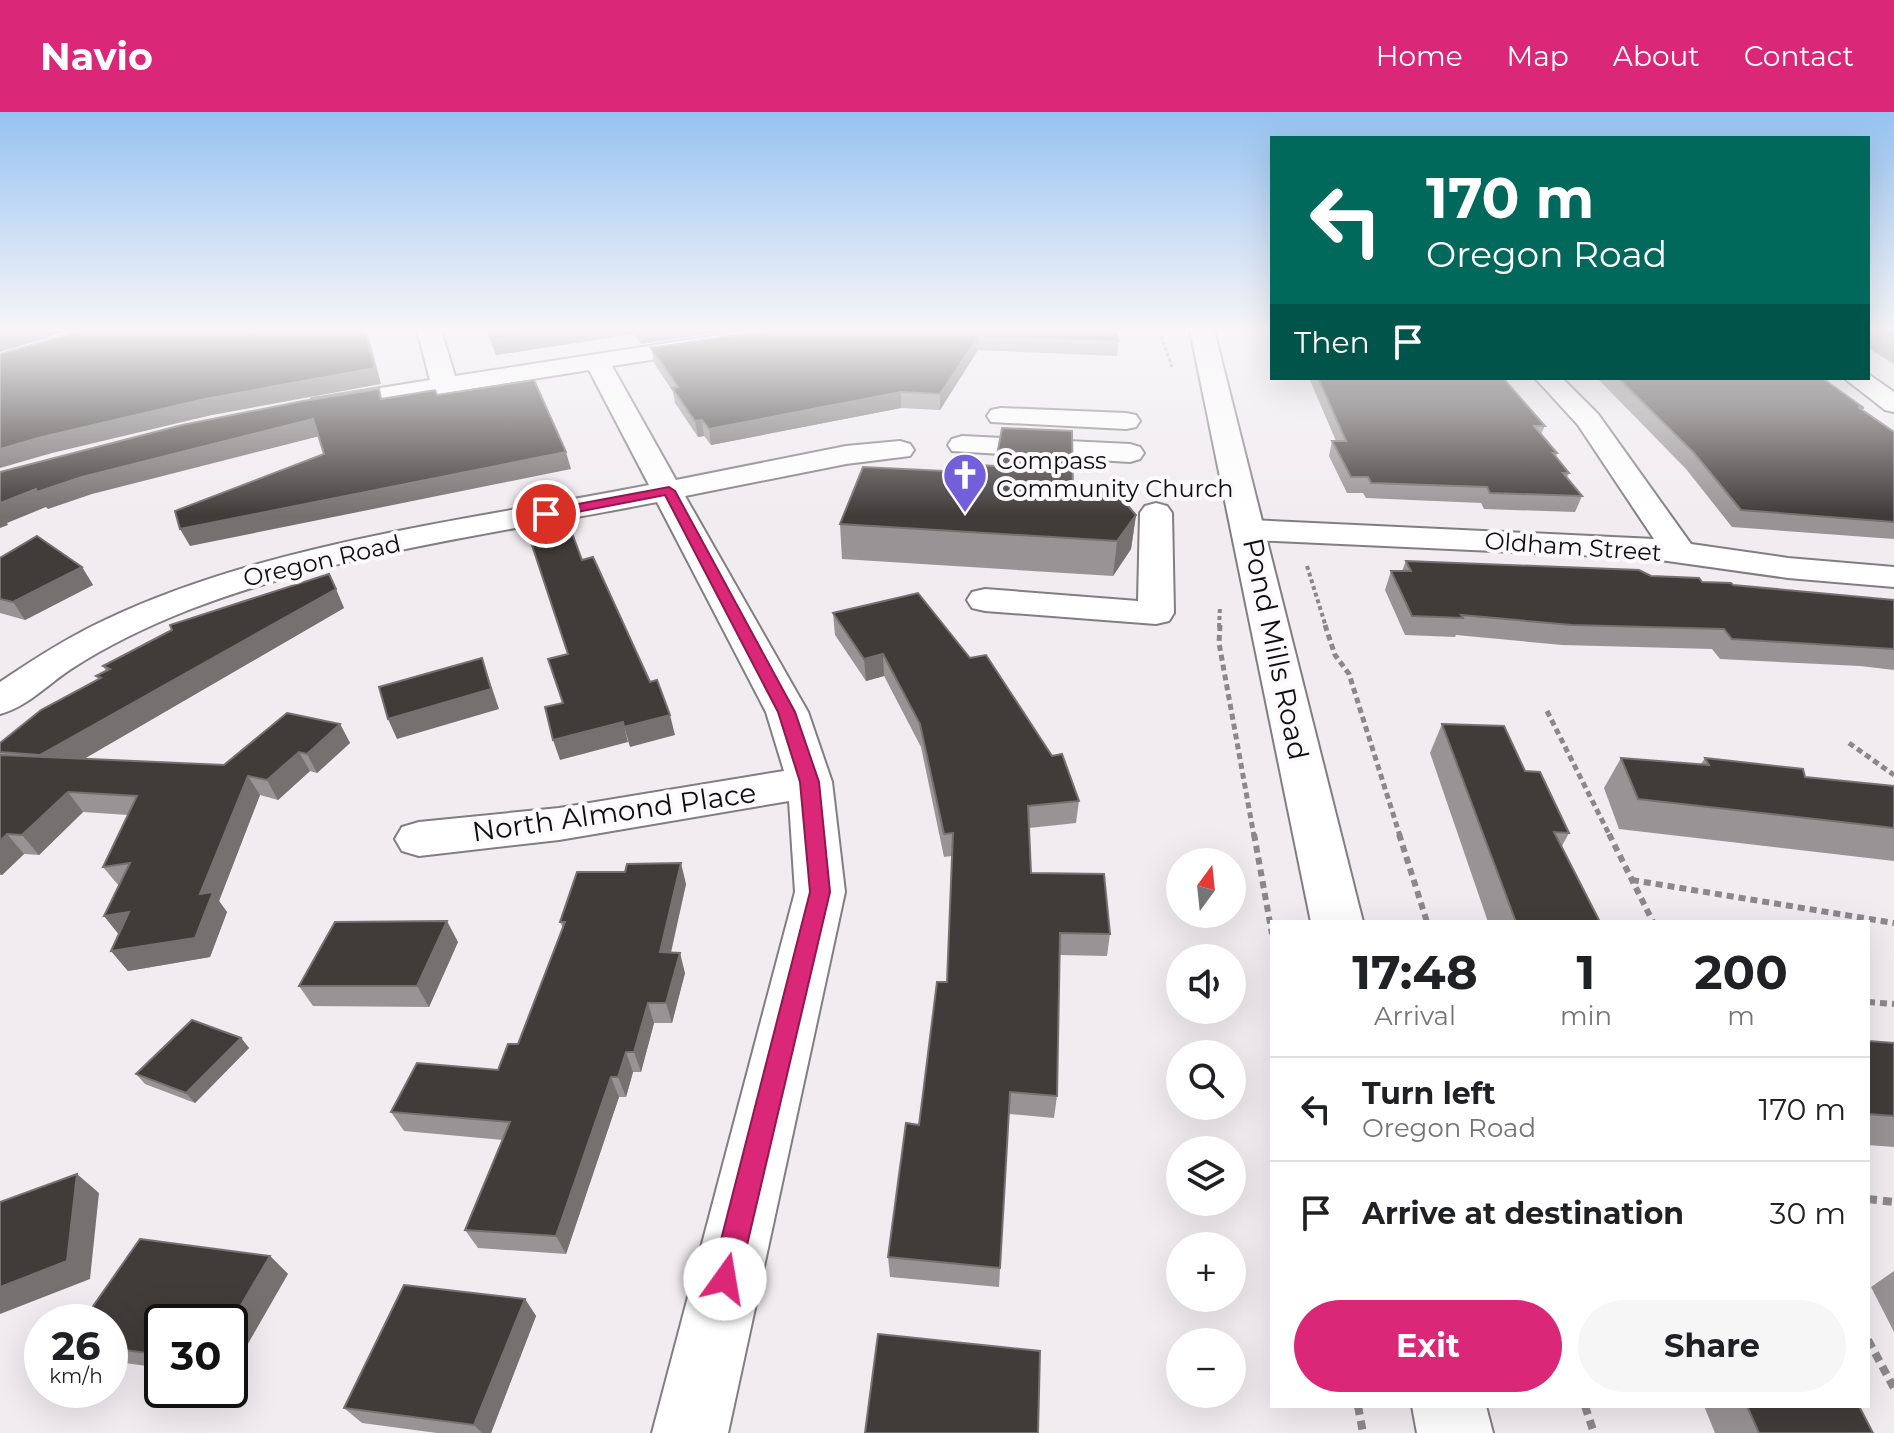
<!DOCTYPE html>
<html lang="en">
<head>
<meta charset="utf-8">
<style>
  :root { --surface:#fff; --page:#f6f6f6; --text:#202124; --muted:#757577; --line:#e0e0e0; --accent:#db2777 }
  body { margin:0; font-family:Montserrat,sans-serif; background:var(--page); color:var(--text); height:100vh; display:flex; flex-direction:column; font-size:30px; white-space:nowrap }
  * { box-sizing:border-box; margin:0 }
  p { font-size:26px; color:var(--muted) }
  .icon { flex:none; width:44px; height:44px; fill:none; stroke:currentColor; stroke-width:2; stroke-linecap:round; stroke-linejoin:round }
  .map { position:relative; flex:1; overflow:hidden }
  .panel { position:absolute; left:1270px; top:808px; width:600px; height:488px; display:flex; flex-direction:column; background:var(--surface); border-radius:0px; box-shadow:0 8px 32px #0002 }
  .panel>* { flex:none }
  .guide { position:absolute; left:1270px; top:24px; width:600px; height:244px; border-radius:0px; box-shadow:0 8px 32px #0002; background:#00695c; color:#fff; overflow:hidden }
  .needle { width:52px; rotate:15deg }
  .buttons { position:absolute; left:1166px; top:736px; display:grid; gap:16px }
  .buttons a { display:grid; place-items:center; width:80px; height:80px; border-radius:50%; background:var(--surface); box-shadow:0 8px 32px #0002; font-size:40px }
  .speed { position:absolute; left:24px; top:1192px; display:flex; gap:16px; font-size:40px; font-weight:700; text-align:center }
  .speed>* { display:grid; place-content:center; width:104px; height:104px; border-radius:50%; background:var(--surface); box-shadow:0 8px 32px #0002; line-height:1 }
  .speed small { font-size:20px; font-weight:400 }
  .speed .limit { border:4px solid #111; border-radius:12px; background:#fff; color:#111 }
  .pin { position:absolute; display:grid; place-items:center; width:68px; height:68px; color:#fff; margin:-34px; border:4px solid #fff; border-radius:50%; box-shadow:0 2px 8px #0007 }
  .me { position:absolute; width:88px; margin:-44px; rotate:13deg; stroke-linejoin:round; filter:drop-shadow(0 0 6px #0008) }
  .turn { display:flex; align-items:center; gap:28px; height:168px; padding:0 24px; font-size:36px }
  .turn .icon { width:104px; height:104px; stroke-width:2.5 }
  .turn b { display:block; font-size:56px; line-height:68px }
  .then { display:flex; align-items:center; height:76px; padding:0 24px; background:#0003; gap:16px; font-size:30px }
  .eta { display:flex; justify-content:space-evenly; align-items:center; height:136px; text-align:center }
  .eta b { font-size:48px; font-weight:700; line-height:56px }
  .primary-button { display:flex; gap:16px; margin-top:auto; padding:16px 24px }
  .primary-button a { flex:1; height:92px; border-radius:48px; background:var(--accent); color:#fff; font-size:32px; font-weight:700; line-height:92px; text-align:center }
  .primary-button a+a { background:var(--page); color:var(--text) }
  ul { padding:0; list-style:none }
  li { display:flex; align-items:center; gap:24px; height:104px; padding:0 24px; border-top:2px solid var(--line) }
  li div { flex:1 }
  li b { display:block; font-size:30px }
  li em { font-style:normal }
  header { display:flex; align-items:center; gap:48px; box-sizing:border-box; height:112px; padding:0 40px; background:var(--accent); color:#fff }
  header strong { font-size:38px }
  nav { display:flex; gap:44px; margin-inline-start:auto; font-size:28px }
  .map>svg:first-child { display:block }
</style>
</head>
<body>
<header>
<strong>Navio</strong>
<nav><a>Home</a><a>Map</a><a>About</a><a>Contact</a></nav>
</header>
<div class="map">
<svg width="1894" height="1321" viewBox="0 0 1894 1321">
  <rect width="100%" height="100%" fill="#f0ecf0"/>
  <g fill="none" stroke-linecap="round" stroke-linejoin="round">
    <!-- minor casing -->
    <g stroke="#817e81" stroke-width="4">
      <g id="minor">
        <path d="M417,218h24l14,46 297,-46h56l-4,5 -8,2 -184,29 64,114 170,-34 54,-5 10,3 4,6 -4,6 -64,8 -161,32 123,216 24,70 13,110 -117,541h-76l143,-541 -6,-91 -230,39 -140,16 -17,-5 -7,-12 7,-12 17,-5 140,-14 225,-37 -18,-59 -109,-210c-152,30 -321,51 -466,107 -41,16 -83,36 -120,60 -23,15 -44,38 -71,45v-32c34,-23 68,-45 105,-62 164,-78 366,-100 544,-135l-60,-115 -268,43 -9,-2 -4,-6 4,-6 118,-19z"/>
        <path d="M1868,262l26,18v20l-9,-2 -41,-32h24z"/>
        <path d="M1535,266h27l36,36 93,130 97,14 106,9v20l-106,-9 -142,-20 -395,-18 -12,-3 -4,-7 4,-7 12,-3 403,19 -76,-114z"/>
        <path d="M1001,296l125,5 10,2 4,6 -4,6 -10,2 -135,-7 -4,-6 4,-6z"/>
        <path d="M962,324l168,8 10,3 4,6 -4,6 -10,3 -178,-11 -4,-6 4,-6z"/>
        <path d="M1156,391l11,3 5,7 2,100 -5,8 -13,3 -171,-13 -13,-3 -5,-8 5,-8 13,-3 153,12 2,-88 5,-7z"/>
      </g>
    </g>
    <!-- major casing -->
    <g stroke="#817e81" stroke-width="4">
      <g id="major">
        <path d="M1190,218h24l149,592h-52z"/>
        <path d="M1412,1294h74l7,27h-76z"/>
      </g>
    </g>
    <!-- path-far4 -->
    <path stroke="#8a888a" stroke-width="3" stroke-dasharray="4 2" stroke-linecap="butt" d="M1159,218l13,37"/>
    <!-- path-far3 -->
    <g stroke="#8a888a" stroke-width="4" stroke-dasharray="4 3" stroke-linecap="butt">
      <path d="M1307,454l19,61"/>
      <path d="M1219,515l1,-20"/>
    </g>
    <!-- path-far2 -->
    <g stroke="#8a888a" stroke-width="5" stroke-dasharray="6 4" stroke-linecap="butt">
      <path d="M1220,513l-1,18 35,193"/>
      <path d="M1325,513l10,30 14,19 51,162"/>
      <path d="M1547,599l63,125"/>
      <path d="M1849,631l45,32"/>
    </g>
    <!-- path-far1 -->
    <g stroke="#8a888a" stroke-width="6" stroke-dasharray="7 5" stroke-linecap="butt">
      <path d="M1254,722l18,100"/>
      <path d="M1399,722l28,88"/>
      <path d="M1609,722l44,88"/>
      <path d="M1632,768l262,43"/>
      <path d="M1868,890l26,2"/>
    </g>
    <!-- path -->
    <g stroke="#8a888a" stroke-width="8" stroke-dasharray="9 6" stroke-linecap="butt">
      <path d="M1868,1087l26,3"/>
      <path d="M1868,1228l26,48"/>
      <path d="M1358,1294l5,27"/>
      <path d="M1585,1294l9,27"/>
    </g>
    <!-- minor -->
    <use href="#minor" fill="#fff" fill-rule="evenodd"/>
    <!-- major -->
    <use href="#major" fill="#fff" fill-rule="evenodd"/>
  </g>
  <!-- wall -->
  <g fill="#989495">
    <path d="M486,218h247l-92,14 -7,-10 -138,21z"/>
    <path d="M1117,218l2,11 -2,15 -139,-6 -38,60 -39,-2 -190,37 -7,-9 -6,1 -23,-34 -2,-11 -19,-29 -3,-15z"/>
    <path d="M1868,218h26v34l-26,-16z"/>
    <path d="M1309,266h194l42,48 -4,8 16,19 -1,4 13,16 -2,4 15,19 -7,16 -91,-3 -3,-6 -115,-5 -3,-5h-16l-18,-37 3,-15h4z"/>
    <path d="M1597,266h225l42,30 -2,2 32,22v107l-162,-12 -46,-58z"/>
    <path d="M1073,379l63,24 -5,34 -18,27 -271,-17 -2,-35z"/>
    <path d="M0,446l82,9 11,18 -68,35 -25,-7z"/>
    <path d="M1406,449l245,15 82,9 161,15v70l-34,-4 -140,-7 -8,-10 -150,-4 -106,-10 -1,2 -50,-2 -20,-45 6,-19h11z"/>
    <path d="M329,462l15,34 -260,151 140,6 116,-41 10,19 -33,30 -7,-2 -32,29 -18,-5 -41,106 8,11 -17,45 -82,14 -17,-20 8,-17 -15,-18 15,-30 -16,-19 25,-52 -45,-3 -44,43 -15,-1 -22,21h-2v-132l98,-64 -2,-3 10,-5 -3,-5z"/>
    <path d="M833,501l246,188 -3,22 -47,5 2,45 79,61 -3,22 -48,-1 -2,141 -3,22 -45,-4 -10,173 -109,-10 -2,-20 31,-132 28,-143 5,-126 -8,1 -23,-110 -37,-71 -18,5 -31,-46z"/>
    <path d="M1442,612l83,47 44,62 -7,13 38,76h-112l-58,-169z"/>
    <path d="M1621,646l80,6 4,-6 100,19 89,9v75l-275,-32 -15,-41z"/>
    <path d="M686,772l-15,69 14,20 -13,50h-18l-13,49h-8l-7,25h-7l-53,157 -88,-6 -13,-18 38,-90 -99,-9 -13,-19 107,-42 20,-26 45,-116 -3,-6z"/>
    <path d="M458,830l-29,65 -116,-1 -14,-20z"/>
    <path d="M241,926l8,10 -54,55 -50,-19 -9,-10z"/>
    <path d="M1868,929l26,2v104l-26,-2z"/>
    <path d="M270,1144l18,18 -126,48v46l-52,-7v-39z"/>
    <path d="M1894,1159v61l-23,-45z"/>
    <path d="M525,1187l11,17 -45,117h-54l-75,-10 -18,-15z"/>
    <path d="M1704,1294h155l14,27h-158z"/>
  </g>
  <!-- shaded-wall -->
  <g fill="#757171">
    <path d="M17,218h48l-18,8 -47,14v-17z"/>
    <path d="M367,218l14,54 -169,31 -160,38 -52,15v-19z"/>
    <path d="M561,218h72l1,4 -138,21 -5,-15z"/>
    <path d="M638,218h95l-92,14z"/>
    <path d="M979,224l-1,14 -38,60v-16z"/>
    <path d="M901,280v16l-190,37 -2,-16z"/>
    <path d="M313,307l7,17 -228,58 -44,15 -2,-2 -39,16 1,2 -8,3v-25l36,-14 46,-12z"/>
    <path d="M702,308l2,16 -6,1 -3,-16z"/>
    <path d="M566,340l5,17 -381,77 -10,-17z"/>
    <path d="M1136,403l-5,34 -18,27 4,-35z"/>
    <path d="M82,455l11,18 -68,35 -12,-18z"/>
    <path d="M336,477l8,19 -288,167 -16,-20z"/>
    <path d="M883,542l1,22 -18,5 -2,-22z"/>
    <path d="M482,546l17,51 -102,30 -9,-20z"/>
    <path d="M670,603l5,20 -45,12 -6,-20z"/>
    <path d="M623,610l5,20 -68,18 -7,-20z"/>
    <path d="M340,612l10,19 -33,30 -10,-19z"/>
    <path d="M299,640l11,19 -32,29 -11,-20z"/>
    <path d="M248,664l12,19 -41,106 8,11 -17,45 -82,14 -17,-20 89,-57z"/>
    <path d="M68,680l15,20 -44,43 -17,-20z"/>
    <path d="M7,722l17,20 -22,21 -2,-2v-32z"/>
    <path d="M681,751l5,21 -20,89 -6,-21z"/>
    <path d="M129,800l-9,24 -16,-20z"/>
    <path d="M447,809l11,21 -29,65 -12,-21z"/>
    <path d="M680,841l5,20 -13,50 -6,-20z"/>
    <path d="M648,891l6,20 -13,49 -7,-20z"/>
    <path d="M241,926l8,10 -54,55 -9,-10z"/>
    <path d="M626,940l7,20 -7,25 -8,-20z"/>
    <path d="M611,965l8,20 -53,157 -10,-18z"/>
    <path d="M77,1062l22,19 -9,86 -90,35v-27z"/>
    <path d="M270,1144l18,18 -58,101v-51z"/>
    <path d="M525,1187l11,17 -45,117h-9l-8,-8z"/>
  </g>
  <!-- building -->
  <g fill="#403c3a" stroke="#757171" stroke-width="2">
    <path d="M0,218h17l-17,5z"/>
    <path d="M78,218h287l10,38 -170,31 -163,38 -42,12v-95l70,-20z"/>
    <path d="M487,218h74l-70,10z"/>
    <path d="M767,218h350l2,11 -140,-5 -39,58 -39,-2 -192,37 -7,-9 -7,1 -23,-33 6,-1 -27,-39z"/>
    <path d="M1878,218h16v10z"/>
    <path d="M1318,266h185l42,48h-11l23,27h-4l16,20h-6l19,23 -92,-3 -3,-6 -116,-4 -3,-6h-17l-19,-36h14z"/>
    <path d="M1618,266h204l42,30 -6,-1 36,25v90l-153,-12 -47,-57z"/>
    <path d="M534,268l32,72 -386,77 -5,-18 149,-57 -11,-35 -231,58 -45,15 -1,-3 -36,14v-31l182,-47 121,-24 76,-12 2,10 54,-9 2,5z"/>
    <path d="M1002,316l70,3 1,60h42l21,24 -19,26 -277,-17 23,-57 102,5 1,-8 29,2z"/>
    <path d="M569,413l13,35 11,-3 57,125 7,-2 13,35 -46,12 -1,-5 -70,18 -8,-33 18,-4 -15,-44 20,-5 -40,-121z"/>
    <path d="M37,424l45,31 -69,35 -13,-3v-41z"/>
    <path d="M1406,449l233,9 12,6 48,2 3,4 29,1 2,2 161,15v49l-162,-10 -8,-10 -152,-4 -111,-10 2,3 -51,-2 -21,-45h20z"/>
    <path d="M329,462l7,15 -296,166 -40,-3v-9l41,-33 60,-32 -5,-2 14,-7 -7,-3 69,-36 -2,-5z"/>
    <path d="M918,481l52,65 16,-3 66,101 10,-2 17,47 -51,5 3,67 73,1 6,60 -50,-1 -3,163 -47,-4 -10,176 -112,-11 18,-134 13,2 18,-143h10l6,-149 -9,1 -24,-110 -37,-70 -19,5 -31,-46z"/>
    <path d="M482,546l9,31 -103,30 -9,-32z"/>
    <path d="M287,601l53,11 -33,30 -8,-2 -32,28 -19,-4 -48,118 13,-2 -18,46 -84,13 18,-39 -25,4 26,-53 -27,4 34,-71 -69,-4 -46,43 -15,-1 -7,7v-86l224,10z"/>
    <path d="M1442,612l62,2 21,45 15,1 29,61 -15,-1 46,90h-84z"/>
    <path d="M1621,646l88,7 -4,-7 98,11 2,8 89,9v42l-256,-29z"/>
    <path d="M681,751l-21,89 20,1 -14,50h-18l-14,49h-8l-8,25h-7l-55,159 -91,-6 45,-108 -119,-10 26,-49 81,7 10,-26h10l47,-122h-5l17,-50h48l2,-8z"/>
    <path d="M447,809l-30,65h-118l36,-64z"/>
    <path d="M192,908l49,18 -55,55 -50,-19z"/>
    <path d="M1868,929l26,2v73l-26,-2z"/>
    <path d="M77,1062l-10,87 -67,26v-85z"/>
    <path d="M140,1127l130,17 -40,68v-2h-68v33l-52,-7v-26h-28z"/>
    <path d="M404,1173l121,14 -51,126 -130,-17z"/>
    <path d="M878,1222l162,17 -2,82h-173z"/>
    <path d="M1747,1294h112l14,27h-114z"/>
  </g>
  <!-- sky -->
  <linearGradient id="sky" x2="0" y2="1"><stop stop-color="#96c2f1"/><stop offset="0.54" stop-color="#f8f6f8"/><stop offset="1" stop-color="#f8f6f8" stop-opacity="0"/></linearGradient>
  <rect width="1894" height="403" fill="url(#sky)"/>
  <!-- route -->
  <path fill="#db2777" stroke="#8e194d" stroke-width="2" d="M669,375l6,4 120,221 24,70 11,110 -91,387 -4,10 -10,4 -10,-4 -4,-10 99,-387 -10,-110 -22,-70 -113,-217 -119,23 -6,-4 6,-4z"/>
  <!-- icons -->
  <defs>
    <g id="church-pin" transform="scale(2.3)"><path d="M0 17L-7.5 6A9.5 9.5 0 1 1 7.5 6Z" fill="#725fd9" stroke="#fdfafd"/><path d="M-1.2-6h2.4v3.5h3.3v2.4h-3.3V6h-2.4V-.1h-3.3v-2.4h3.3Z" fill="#fff"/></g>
  </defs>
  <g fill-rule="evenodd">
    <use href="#church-pin" x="965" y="363"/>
  </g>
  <g text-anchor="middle" stroke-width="8" stroke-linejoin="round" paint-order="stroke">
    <!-- far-poi labels -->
    <g font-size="24" fill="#0f0e0f" stroke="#fdfafd" text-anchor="start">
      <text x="996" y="357">Compass<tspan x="996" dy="28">Community Church</tspan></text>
    </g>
    <!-- far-street labels -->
    <g font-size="24" fill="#0f0e0f" stroke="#fdfafd">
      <text transform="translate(1573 435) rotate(4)" y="8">Oldham Street</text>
      <text transform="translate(322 449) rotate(-13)" y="8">Oregon Road</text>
    </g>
    <!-- street labels -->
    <g font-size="28" fill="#0f0e0f" stroke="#fdfafd">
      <text transform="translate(1276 537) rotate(78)" y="10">Pond Mills Road</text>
      <text transform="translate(614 700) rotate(-8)" y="10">North Almond Place</text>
    </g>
  </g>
</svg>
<div class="buttons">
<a><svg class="needle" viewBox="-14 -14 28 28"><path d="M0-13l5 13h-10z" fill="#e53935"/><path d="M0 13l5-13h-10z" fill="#757577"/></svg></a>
<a><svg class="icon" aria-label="sound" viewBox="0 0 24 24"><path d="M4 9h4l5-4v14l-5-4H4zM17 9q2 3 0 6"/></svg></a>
<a><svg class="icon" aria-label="search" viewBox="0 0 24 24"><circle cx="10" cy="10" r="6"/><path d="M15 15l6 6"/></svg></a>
<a><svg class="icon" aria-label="layers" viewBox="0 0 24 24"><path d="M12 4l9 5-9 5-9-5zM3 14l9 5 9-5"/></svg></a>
<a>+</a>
<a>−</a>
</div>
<div class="speed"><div>26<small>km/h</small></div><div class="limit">30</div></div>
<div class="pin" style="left:546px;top:402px;background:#d93025"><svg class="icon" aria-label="arrive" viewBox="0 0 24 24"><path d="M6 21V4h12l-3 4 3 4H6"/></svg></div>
<svg class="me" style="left:725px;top:1167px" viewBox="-20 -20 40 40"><circle r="19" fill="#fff"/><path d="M0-13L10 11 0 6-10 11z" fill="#db2777"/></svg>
<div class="guide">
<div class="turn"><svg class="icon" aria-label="left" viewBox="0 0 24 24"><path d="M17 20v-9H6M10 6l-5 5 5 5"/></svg><div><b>170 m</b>Oregon Road</div></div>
<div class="then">Then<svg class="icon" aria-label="arrive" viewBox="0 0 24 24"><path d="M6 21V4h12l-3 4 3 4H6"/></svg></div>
</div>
<section class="panel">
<div class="eta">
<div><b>17:48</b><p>Arrival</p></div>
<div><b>1</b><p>min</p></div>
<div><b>200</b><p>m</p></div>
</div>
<ul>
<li><svg class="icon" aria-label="left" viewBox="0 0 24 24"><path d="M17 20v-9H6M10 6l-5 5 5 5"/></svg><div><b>Turn left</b><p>Oregon Road</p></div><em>170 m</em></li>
<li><svg class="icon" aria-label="arrive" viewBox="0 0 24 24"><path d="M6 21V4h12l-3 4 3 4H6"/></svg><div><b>Arrive at destination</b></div><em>30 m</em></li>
</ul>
<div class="primary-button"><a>Exit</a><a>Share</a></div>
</section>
</div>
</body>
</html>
